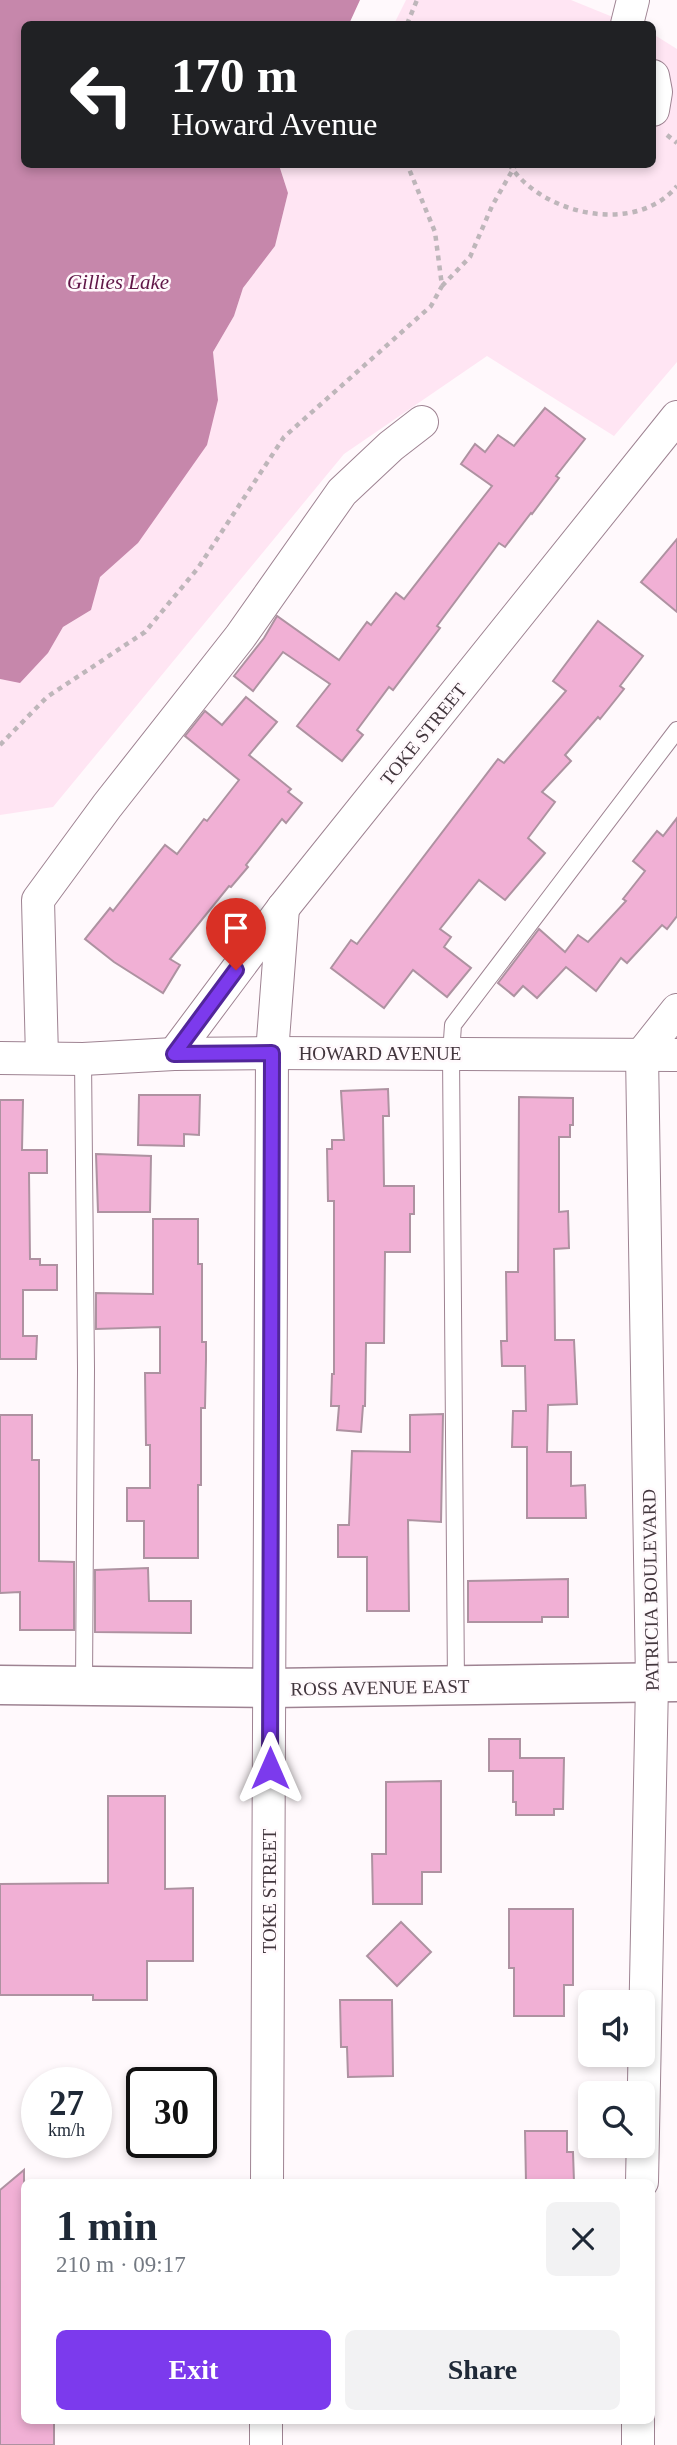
<!DOCTYPE html>
<html lang="en">
<head>
<meta charset="utf-8">
<style>
  :root { --surface:#fff; --page:#f2f2f3; --text:#1f2937; --muted:#747a83; --accent:#7c3aed }
  body { margin:0; font-family:Georgia,serif; background:var(--page); color:var(--text); height:100vh; display:flex; flex-direction:column; font-size:26px; white-space:nowrap }
  * { box-sizing:border-box; margin:0 }
  p { font-size:23px; color:var(--muted) }
  .icon { flex:none; width:38px; height:38px; fill:none; stroke:currentColor; stroke-width:2; stroke-linecap:round; stroke-linejoin:round }
  .map { position:relative; flex:1; overflow:hidden }
  .details { position:absolute; left:21px; top:2179px; width:634px; height:245px; display:flex; flex-direction:column; background:var(--surface); border-radius:10px; box-shadow:0 4px 10px #0003 }
  .details>* { flex:none }
  .banner { position:absolute; left:21px; top:21px; width:635px; height:147px; border-radius:10px; box-shadow:0 4px 10px #0003; background:#202124; color:#fff; overflow:hidden }
  .tools { position:absolute; left:578px; top:1990px; display:grid; gap:14px }
  .tools a { display:grid; place-items:center; width:77px; height:77px; border-radius:10px; background:var(--surface); box-shadow:0 4px 10px #0003; font-size:35px }
  .speed { position:absolute; left:21px; top:2067px; display:flex; gap:14px; font-size:35px; font-weight:700; text-align:center }
  .speed>* { display:grid; place-content:center; width:91px; height:91px; border-radius:50%; background:var(--surface); box-shadow:0 4px 10px #0003; line-height:1 }
  .speed small { font-size:18px; font-weight:400 }
  .speed .limit { border:4px solid #111; border-radius:10px; background:#fff; color:#111 }
  .pin { position:absolute; display:grid; place-items:center; width:60px; height:60px; color:#fff; margin:-72px -30px; border-radius:50% 50% 50% 0; rotate:-45deg; box-shadow:0 0 7px #0007 }
  .pin .icon { rotate:45deg }
  .me { position:absolute; width:77px; margin:-38px; rotate:0deg; stroke-linejoin:round; filter:drop-shadow(0 0 5px #0008) }
  .turn { display:flex; align-items:center; gap:24px; height:147px; padding:0 35px; font-size:32px }
  .turn .icon { width:91px; height:91px; stroke-width:2.5 }
  .turn b { display:block; font-size:49px; line-height:60px }
  .round { display:grid; place-items:center; flex:none; width:74px; height:74px; border-radius:10px; background:var(--page) }
  .head { display:flex; align-items:center; justify-content:space-between; height:119px; padding:0 35px }
  h1 { font-size:42px; font-weight:700; line-height:52px }
  .cta { display:flex; gap:14px; margin-top:auto; padding:14px 35px }
  .cta a { flex:1; height:80px; border-radius:10px; background:var(--accent); color:#fff; font-size:28px; font-weight:700; line-height:80px; text-align:center }
  .cta a+a { background:var(--page); color:var(--text) }
  .map>svg:first-child { display:block }
</style>
</head>
<body>
<div class="map">
<svg width="677" height="2445" viewBox="0 0 677 2445">
  <rect width="100%" height="100%" fill="#fff9fc"/>
  <!-- green -->
  <g fill="#ffe5f3">
    <path d="M406,0h165l59,24h-236z"/>
    <path d="M653,34l24,15v313l-63,74 -127,-80 -143,98 -291,353 -53,8v-136l20,3 28,-29 15,-26 28,-17 8,-33 39,-34 80,-143 -5,-48 21,-36 9,-28 32,-42 13,-53 -9,-28 374,-1z"/>
  </g>
  <!-- water -->
  <path fill="#c687ab" d="M0,0h360l-11,24h-325v140l255,1 9,28 -13,53 -32,42 -9,28 -21,36 5,48 -11,45 -69,98 -38,34 -9,33 -28,17 -15,26 -28,30 -20,-4z"/>
  <!-- building -->
  <g fill="#f1b0d5" stroke="#ae92a1" stroke-width="2">
    <path d="M545,408l40,31 -29,37 3,2 -27,36 -1,-1 -26,34 -6,-4 -62,83 3,2 -47,62 -4,-3 -32,43 6,5 -21,26 -45,-35 33,-42 -47,-32 -30,39 -19,-15 30,-38 13,-22 62,44 28,-38 4,3 25,-32 8,6 88,-113 -31,-22 14,-20 10,8 13,-17 16,11z"/>
    <path d="M677,539v73l-36,-30z"/>
    <path d="M598,621l45,35 -23,30 4,3 -24,30 -2,-2 -33,38 6,6 -29,31 13,10 -27,36 17,15 -40,47 -26,-20 -39,49 11,8 -7,10 27,21 -24,29 -34,-27 -29,38 -53,-40 20,-28 6,4 141,-185 6,4 62,-72 -13,-10z"/>
    <path d="M246,697l31,25 -28,33 42,34 -3,3 14,11 -16,20 -4,-4 -36,46 2,2 -17,20 -2,-1 -59,73 10,6 -17,28 -49,-31 -29,-23 25,-31 3,3 52,-66 12,9 27,-35 3,2 32,-41 -54,-44 20,-25 17,14z"/>
    <path d="M677,818v98l-10,13 -5,-4 -35,38 -6,-5 -25,33 -30,-24 -29,31 -14,-12 -9,10 -16,-13 41,-54 26,23 13,-17 10,7 38,-41 -3,-2 22,-28 -12,-10 24,-30 6,5z"/>
    <path d="M388,1089l1,27h-6l1,70h30v28h-4v38h-25l-1,91h-18l-1,63h-2l-2,26 -24,-2 2,-24h-8l1,-32h2v-173h-6l-1,-52h5v-9h12l-3,-49z"/>
    <path d="M139,1095h61l-1,40 -15,-1v12l-46,-1z"/>
    <path d="M519,1097l54,1v27h-3v12h-11v75l9,-1 1,37 -15,1 1,91h19l3,64 -29,1 -1,47h24v34l14,-1 1,33h-59v-71h-15l1,-36h13l-1,-45h-23l-1,-25h6l-1,-69h12z"/>
    <path d="M0,1100h23l-1,50h25v23h-18l1,86h10v6h17v25h-34v46h14l-1,23h-36z"/>
    <path d="M96,1154l55,2 -1,56h-52z"/>
    <path d="M153,1219h45v45h4v78h4v17l-1,49h-4v77h-3v73h-54v-37h-17v-33h23v-43h-4l-1,-72h15v-46l-64,2v-36l57,1z"/>
    <path d="M443,1414l-2,108 -33,-2 1,91h-42v-54h-29v-32h11l3,-74 58,1v-37z"/>
    <path d="M0,1415h32v45h7v101l35,1v68h-54v-38l-20,1z"/>
    <path d="M148,1568l1,33h42v32l-96,-1v-62z"/>
    <path d="M568,1579v38h-26v5h-74v-41z"/>
    <path d="M489,1739h31v19h44l-1,51h-9v6h-38v-13h-3v-31h-24z"/>
    <path d="M441,1781v91h-19v32h-49l-1,-50h14v-72z"/>
    <path d="M108,1796h57v93l28,-1v73h-46v39h-54v-5h-93v-111l108,-1z"/>
    <path d="M509,1909h64v76h-9v31h-50v-48h-5z"/>
    <path d="M401,1922l30,30 -34,34 -30,-30z"/>
    <path d="M340,2000h52l1,76 -45,1 -1,-30h-6z"/>
    <path d="M525,2131h42v21h6l1,30h-48z"/>
    <path d="M24,2170v250h30v25h-54v-255z"/>
  </g>
  <g fill="none" stroke-linecap="round" stroke-linejoin="round">
    <!-- service casing -->
    <g stroke="#9e8392" stroke-width="18">
      <g id="service">
        <path d="M83,1059l3,310 -2,316"/>
        <path d="M456,1685l-5,-631 2,-29 224,-295"/>
      </g>
    </g>
    <!-- minor casing -->
    <g stroke="#9e8392" stroke-width="34">
      <g id="minor">
        <path d="M627,24l6,-24"/>
        <path d="M653,76l3,16 -3,18"/>
        <path d="M174,1054l109,-146 394,-491"/>
        <path d="M42,1057l-4,-157 69,-94 133,-169 102,-145 49,-46 31,-24"/>
        <path d="M0,1058l83,1 91,-5 98,-1 405,2"/>
        <path d="M267,2182l5,-1129 11,-145"/>
        <path d="M642,2182l10,-499 -10,-629 35,-44"/>
        <path d="M266,2445v-25"/>
        <path d="M638,2445v-25"/>
      </g>
    </g>
    <!-- secondary casing -->
    <g stroke="#9e8392" stroke-width="41">
      <path id="secondary" d="M0,1685l271,3 406,-6"/>
    </g>
    <!-- path -->
    <g stroke="#beb6ba" stroke-width="4.5" stroke-dasharray="5 5" stroke-linecap="butt">
      <path d="M407,24l10,-24"/>
      <path d="M667,135l10,8"/>
      <path d="M509,164c32,51 127,72 168,22"/>
      <path d="M442,286l28,-29 22,-51 24,-42"/>
      <path d="M0,745l47,-48 98,-65 53,-64 86,-131 147,-131 11,-20 -7,-54 -28,-68"/>
    </g>
    <!-- service -->
    <use href="#service" stroke="#fff" stroke-width="16"/>
    <!-- minor -->
    <use href="#minor" stroke="#fff" stroke-width="32"/>
    <!-- secondary -->
    <use href="#secondary" stroke="#fff" stroke-width="38"/>
  </g>
  <g fill="none" stroke-linecap="round" stroke-linejoin="round">
    <!-- route casing -->
    <g stroke="#51269a" stroke-width="18">
      <path id="route" d="M236,970l-62,84 98,-1 -2,715"/>
    </g>
    <!-- route -->
    <use href="#route" stroke="#7c3aed" stroke-width="12"/>
  </g>
  <g text-anchor="middle" stroke-width="5" stroke-linejoin="round" paint-order="stroke">
    <!-- street labels -->
    <g font-size="19" fill="#42363d" stroke="#fff9fc">
      <text transform="translate(423 734) rotate(-51)" y="7">TOKE STREET</text>
      <text x="380" y="1060">HOWARD AVENUE</text>
      <text transform="translate(650 1590) rotate(-91)" y="7">PATRICIA BOULEVARD</text>
      <text transform="translate(380 1687) rotate(-1)" y="7">ROSS AVENUE EAST</text>
      <text transform="translate(269 1891) rotate(-90)" y="7">TOKE STREET</text>
    </g>
    <!-- water labels -->
    <g font-size="21" font-style="italic" fill="#601647" stroke="#fff9fc">
      <text x="118" y="289">Gillies Lake</text>
    </g>
  </g>
</svg>
<div class="tools">
<a><svg class="icon" aria-label="sound" viewBox="0 0 24 24"><path d="M4 9h4l5-4v14l-5-4H4zM17 9q2 3 0 6"/></svg></a>
<a><svg class="icon" aria-label="search" viewBox="0 0 24 24"><circle cx="10" cy="10" r="6"/><path d="M15 15l6 6"/></svg></a>
</div>
<div class="speed"><div>27<small>km/h</small></div><div class="limit">30</div></div>
<div class="pin" style="left:236px;top:970px;background:#d93025"><svg class="icon" aria-label="arrive" viewBox="0 0 24 24"><path d="M6 21V4h12l-3 4 3 4H6"/></svg></div>
<svg class="me" style="left:270px;top:1768px" viewBox="-20 -20 40 40"><path d="M0-17L14 15 0 8-14 15z" fill="#7c3aed" stroke="#fff" stroke-width="4"/></svg>
<div class="banner">
<div class="turn"><svg class="icon" aria-label="left" viewBox="0 0 24 24"><path d="M17 20v-9H6M10 6l-5 5 5 5"/></svg><div><b>170 m</b>Howard Avenue</div></div>
</div>
<section class="details">
<div class="head"><div><h1>1 min</h1><p>210 m · 09:17</p></div><a class="round"><svg class="icon" aria-label="close" viewBox="0 0 24 24"><path d="M6 6l12 12M18 6L6 18"/></svg></a></div>
<div class="cta"><a>Exit</a><a>Share</a></div>
</section>
</div>
</body>
</html>
